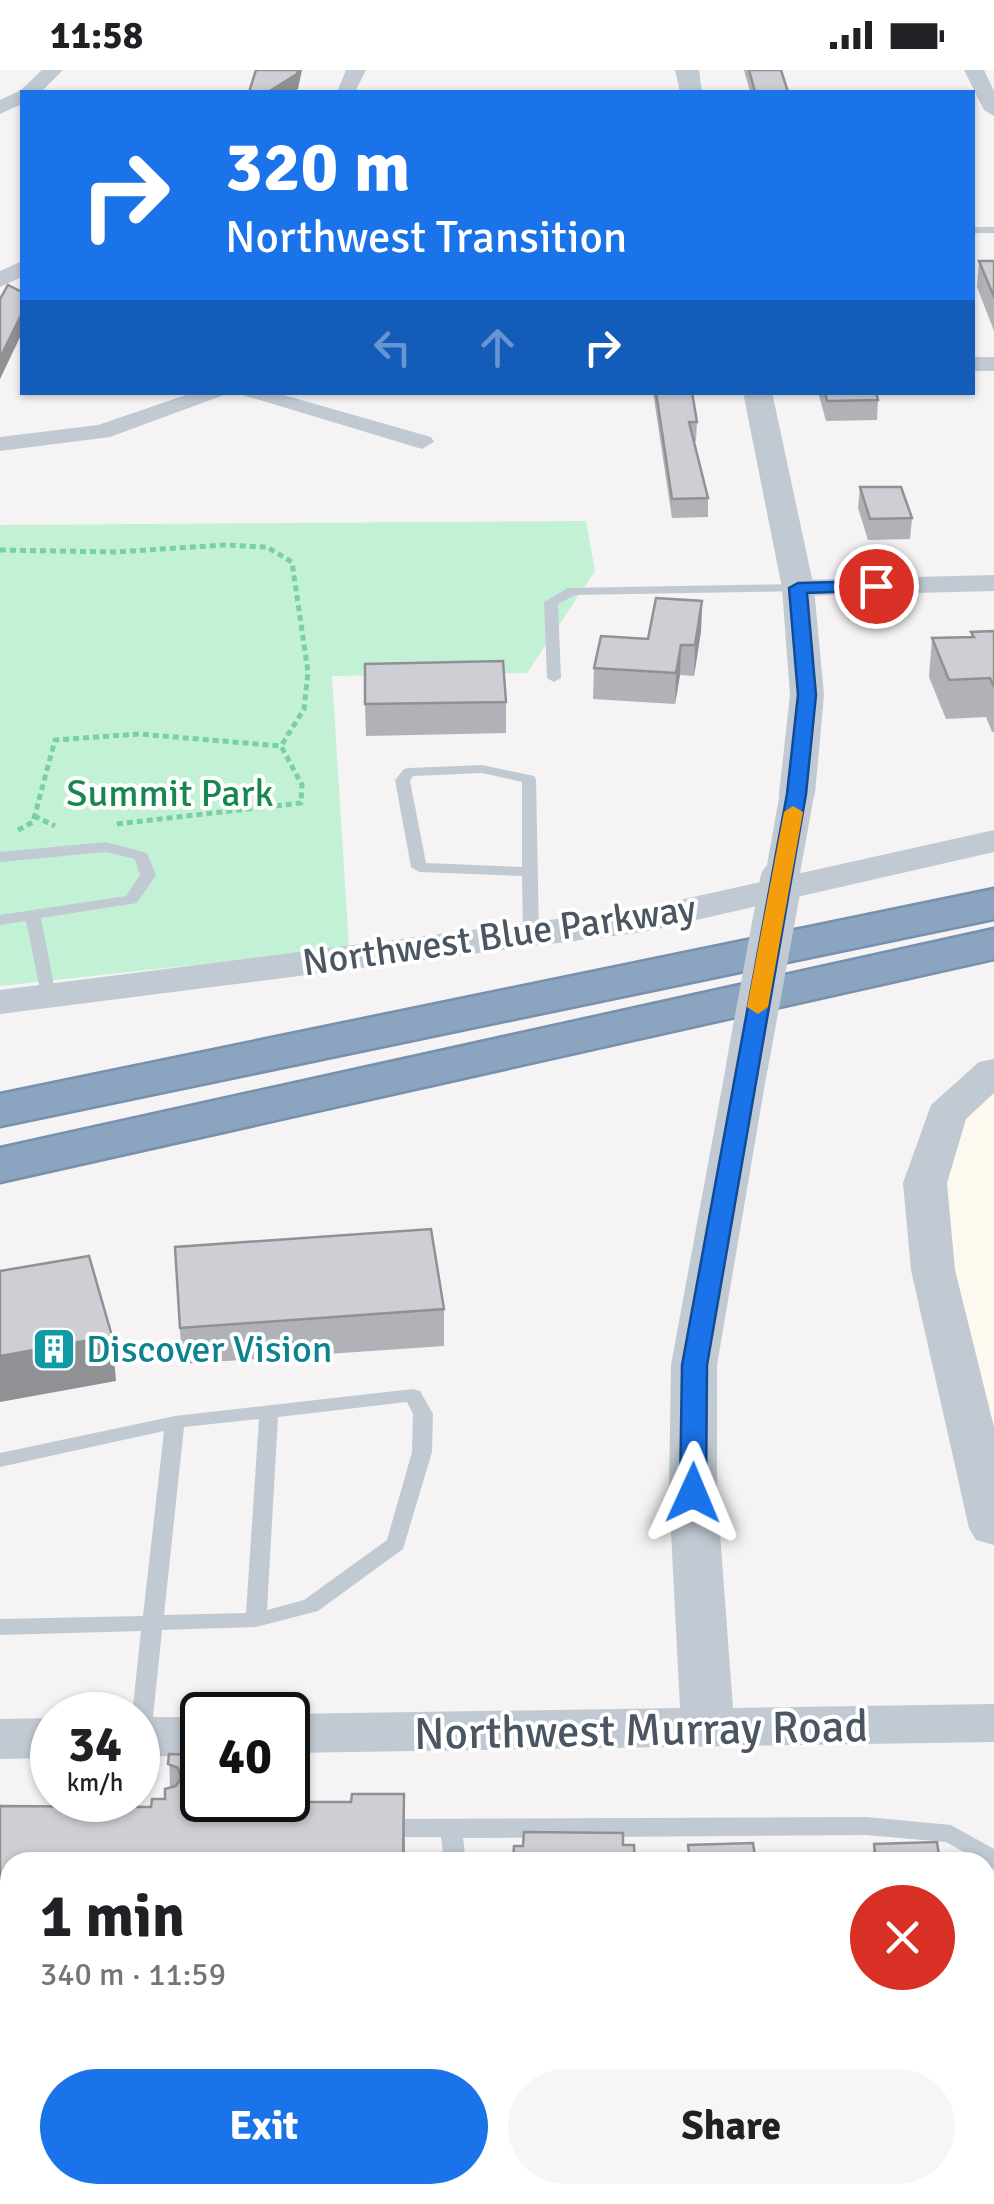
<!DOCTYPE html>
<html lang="en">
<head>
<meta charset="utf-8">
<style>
  :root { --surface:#fff; --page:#f6f6f6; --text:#202124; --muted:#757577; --accent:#1a73e8 }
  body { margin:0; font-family:Signika,sans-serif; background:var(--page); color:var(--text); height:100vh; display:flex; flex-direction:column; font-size:38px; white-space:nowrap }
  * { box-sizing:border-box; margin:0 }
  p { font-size:32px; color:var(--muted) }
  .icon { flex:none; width:55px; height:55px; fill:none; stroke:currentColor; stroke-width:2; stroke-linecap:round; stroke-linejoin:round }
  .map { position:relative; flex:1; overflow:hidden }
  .details { position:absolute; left:0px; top:1782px; width:995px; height:352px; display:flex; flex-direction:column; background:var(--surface); border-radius:30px 30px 0 0; box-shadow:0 2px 8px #0004 }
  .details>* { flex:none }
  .banner { position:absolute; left:20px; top:20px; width:955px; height:305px; border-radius:0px; box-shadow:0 2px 8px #0004; background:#1a73e8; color:#fff; overflow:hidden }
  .speed { position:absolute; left:30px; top:1622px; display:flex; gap:20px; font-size:50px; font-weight:700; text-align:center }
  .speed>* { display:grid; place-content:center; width:130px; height:130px; border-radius:50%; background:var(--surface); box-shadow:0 2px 8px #0004; line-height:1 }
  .speed small { font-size:25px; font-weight:400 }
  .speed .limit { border:5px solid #111; border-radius:15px; background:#fff; color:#111 }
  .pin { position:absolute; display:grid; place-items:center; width:85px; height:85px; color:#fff; margin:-42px; border:5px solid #fff; border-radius:50%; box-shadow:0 2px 10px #0007 }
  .me { position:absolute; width:110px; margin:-55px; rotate:1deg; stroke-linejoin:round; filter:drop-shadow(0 0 8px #0008) }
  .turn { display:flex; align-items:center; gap:35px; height:210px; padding:0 40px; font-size:45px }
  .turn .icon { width:130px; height:130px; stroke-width:2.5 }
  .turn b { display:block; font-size:70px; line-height:85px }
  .lanes { display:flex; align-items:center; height:95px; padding:0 40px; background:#0003; justify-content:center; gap:50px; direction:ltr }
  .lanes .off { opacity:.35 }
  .round { display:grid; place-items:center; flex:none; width:105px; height:105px; border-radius:52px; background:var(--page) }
  .head { display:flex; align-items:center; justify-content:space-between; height:170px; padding:0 40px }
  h1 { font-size:60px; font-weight:800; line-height:75px }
  .cta { display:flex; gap:20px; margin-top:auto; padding:20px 40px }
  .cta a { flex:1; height:115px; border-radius:60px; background:var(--accent); color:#fff; font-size:40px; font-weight:800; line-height:115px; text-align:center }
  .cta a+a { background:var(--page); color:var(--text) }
  .status { display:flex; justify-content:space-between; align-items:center; height:70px; padding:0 50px; background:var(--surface); direction:ltr }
  .status svg { height:28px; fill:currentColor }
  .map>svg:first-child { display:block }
</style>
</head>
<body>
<div class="status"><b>11:58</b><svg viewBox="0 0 49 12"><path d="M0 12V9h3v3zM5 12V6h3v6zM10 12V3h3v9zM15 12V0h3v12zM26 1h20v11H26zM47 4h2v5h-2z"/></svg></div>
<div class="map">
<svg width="994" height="2134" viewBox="0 0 994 2134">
  <rect width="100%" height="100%" fill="#f5f3f3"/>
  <!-- commercial -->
  <path fill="#fdf9ef" d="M994,1015v400h-10l-48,-342z"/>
  <!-- green -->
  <path fill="#c3f1d5" d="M586,451l9,50 -68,102 -195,3 17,272 -349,38v-461z"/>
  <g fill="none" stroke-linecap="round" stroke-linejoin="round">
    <!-- motorway casing -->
    <g stroke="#7690ad" stroke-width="5">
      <g id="motorway">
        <path d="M994,819v30l-994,207v-32z"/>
        <path d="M994,859v30l-994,223v-34z"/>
      </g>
    </g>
    <!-- path -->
    <g stroke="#7ad0a6" stroke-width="5" stroke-dasharray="6 4" stroke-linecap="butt">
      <path d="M0,480l115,2 109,-7 43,2 25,15 16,110 -4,37 -23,37 21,39 -1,18 -185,21"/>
      <path d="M34,746l21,10"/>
      <path d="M18,760l15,-8 22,-82 84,-6 142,12"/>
    </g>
    <!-- service -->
    <g fill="#c1cad2" fill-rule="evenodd">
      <rect x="972" y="157" width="22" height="6"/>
      <path d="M798,514l5,1v6l-228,4 -17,9 3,74 -7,4 -7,-4 -3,-76 24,-14z"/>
      <path d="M482,695l52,11 2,3 3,155 -2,3h-12l-2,-3 -1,-58 -103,-4 -8,-5 -16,-87 9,-11 5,-1zM482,703l40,9v85l-96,-4 -16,-82 3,-5z"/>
      <path d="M106,772l41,11 9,22 -19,28 -96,15 15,78 -2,3h-12l-16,-78 -26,4v-10l126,-19 14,-21 -5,-16 -29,-7 -106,10v-10z"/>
      <path d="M413,1319l7,2 13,23 -1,38 -29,97 -85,62 -62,16 -94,3 -11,107 -3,6 -10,1v-29h-6l9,-84 -141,4v-16l143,-3 21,-185 -164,36v-14l175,-37zM407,1332l6,12 -1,38 -25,88 -83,60 -37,10 11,-193zM259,1349l-13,194 -82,2 20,-188z"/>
      <path d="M866,1747l85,8 43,24v20l-48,-27 -80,-7 -403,3 3,24h-22l-3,-25h-57l-8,-3 -3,-6 3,-6 8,-3z"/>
    </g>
    <!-- minor -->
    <g fill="#c1cad2" fill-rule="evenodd">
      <path d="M42,0h21l-22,22h-19v12l-22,10v-14l21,-10z"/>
      <path d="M346,0h20l-11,22h-18z"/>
      <path d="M964,0h20l10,21v25l-10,-6z"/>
      <path d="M22,191v16l-22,10v-16z"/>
      <rect x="972" y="287" width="22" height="14"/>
      <path d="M195,322h37l-122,45 -110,14v-14l98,-12z"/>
      <path d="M233,322h40l158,45 3,5 -12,7z"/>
      <path d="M994,505v16l-196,5 -13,-8 13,-8z"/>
    </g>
    <!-- tertiary -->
    <g fill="#c1cad2" fill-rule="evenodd">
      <path d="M675,0h24l3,22h-22z"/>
      <path d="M743,322h29l42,196 10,107 -9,99 -5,8h-26l-5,-8 11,-99 -8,-107z"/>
      <path d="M994,760v22l-350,80 -644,82v-24l644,-82z"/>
      <path d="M747,984l15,3 6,9 -51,299v128l16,215 261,-4v38l-706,11v-39l392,-6 -11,-215 2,-128 55,-299 6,-9z"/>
      <path d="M994,989v34l-28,26 -19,64 8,87 39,157v118l-18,-5 -7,-12 -58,-258 -8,-87 28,-78 48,-43z"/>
      <path d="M138,1647h64v38l-64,2z"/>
      <path d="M52,1648v40l-52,1v-40z"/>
    </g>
    <!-- motorway -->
    <use href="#motorway" fill="#8ba5c1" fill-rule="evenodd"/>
    <!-- tertiary-bridge-far1 -->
    <path stroke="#c1cad2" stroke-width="34" d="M781,813l16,-89"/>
    <!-- tertiary-bridge -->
    <path stroke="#c1cad2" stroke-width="42" d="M747,996l34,-185"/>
  </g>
  <!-- wall -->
  <g fill="#b0b2b7">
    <path d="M744,0h37l7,22h-38z"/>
    <path d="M979,191h15v70l-17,-44z"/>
    <path d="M653,322h39l5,30 -1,19h-2l14,57v19l-36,1z"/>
    <path d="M818,322h58l2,8 -1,20 -51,1z"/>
    <path d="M860,417l52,31 -2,21 -42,1 -10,-32z"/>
    <path d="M702,531l-1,30 -7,45 -14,-1 -5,29 -82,-5 1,-31 54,-29z"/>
    <path d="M994,561v101h-2l-6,-15 -40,2 -17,-42 3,-39 39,-1v-5z"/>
    <path d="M506,632v31l-140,3 -1,-32z"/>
    <path d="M175,1177l269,62v37l-262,18z"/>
    <path d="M169,1684l33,46h34v2l169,40v20h-395v71h-10v-127l151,1 14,-8 5,-11z"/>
    <path d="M874,1774l66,18h-68z"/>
    <path d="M985,2046l6,37 -7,48 -150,3 -1,-9h152z"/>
    <path d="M10,2125h689l-1,9h-698z"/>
  </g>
  <!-- shaded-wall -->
  <g fill="#909195">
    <path d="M298,0h4l-4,19 -5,3h-25z"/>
    <path d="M22,243v20l-22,46v-21z"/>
    <path d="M702,531l-1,30 -7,45 1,-31z"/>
    <path d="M681,575l-1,30 -5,29 1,-31z"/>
    <path d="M112,1266l4,45 -116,21v-46z"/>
    <path d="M404,1724l1,68h-2z"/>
  </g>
  <!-- building -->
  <g fill="#cdcfd5" stroke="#909195" stroke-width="2.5">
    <path d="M256,0h42l-1,4 -29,18h-19z"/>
    <path d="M749,0h32l7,22h-33z"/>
    <path d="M979,191h15v36z"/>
    <path d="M8,215l14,7v21l-22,45v-59z"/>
    <path d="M656,322h36l5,30h-8l19,76 -36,1z"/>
    <path d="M825,322h51l2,8 -51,1z"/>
    <path d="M860,417h41l11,31 -42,1z"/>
    <path d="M656,528l46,3 -7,44h-14l-5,28 -82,-5 7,-32 47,3z"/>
    <path d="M994,561v56l-4,-9 -41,2 -17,-42 42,-1 -3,-5z"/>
    <path d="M503,591l3,41 -141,2v-40z"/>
    <path d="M431,1159l13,80 -264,19 -5,-81z"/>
    <path d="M89,1186l23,80 -112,20v-85z"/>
    <path d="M169,1684l33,1v45h26v2h123l1,-8h52l-1,68h-393v23h-10v-79l151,1 1,-8h13v-10l11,-3 5,-8 -3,-10 -10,-4z"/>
    <path d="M524,1762l99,1v12h11l1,17h-122l1,-16h9z"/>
    <path d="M937,1772l3,20h-64l-2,-18z"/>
    <path d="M753,1773l3,19h-66l-2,-17z"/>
    <path d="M0,1977h10v148h642v9h-652z"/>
    <path d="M985,2046l6,37h-6z"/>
  </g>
  <!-- route -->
  <path fill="#1a73e8" stroke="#114b97" stroke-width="2.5" d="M876,511l6,2v7l-75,3 9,102 -10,99 -99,571 -1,128 -13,9 -13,-9 2,-128 105,-571 11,-99 -9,-107 9,-5z"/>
  <!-- slow -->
  <path fill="#f59e0b" d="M793,736l10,6 -35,195 -10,7 -11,-7 37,-195z"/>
  <!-- icons -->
  <defs>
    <g id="building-square" transform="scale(2.25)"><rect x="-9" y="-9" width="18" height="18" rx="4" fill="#0f9aa8" stroke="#fff"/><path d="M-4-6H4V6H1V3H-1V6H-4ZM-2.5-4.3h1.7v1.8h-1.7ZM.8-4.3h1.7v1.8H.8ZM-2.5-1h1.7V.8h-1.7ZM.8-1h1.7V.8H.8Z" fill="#fff"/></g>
  </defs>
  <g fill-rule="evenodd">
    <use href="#building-square" x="54" y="1279"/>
  </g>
  <g text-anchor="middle" stroke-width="8" stroke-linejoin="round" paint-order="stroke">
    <!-- park labels -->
    <g font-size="38" fill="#17864f" stroke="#fff">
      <text x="170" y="736">Summit Park</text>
    </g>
    <!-- street labels -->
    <g font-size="38" fill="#4a5661" stroke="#fff">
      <text transform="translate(499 865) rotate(-8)" y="13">Northwest Blue Parkway</text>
    </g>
    <!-- culture labels -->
    <g font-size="38" fill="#0d838f" stroke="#fff" text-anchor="start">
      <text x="86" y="1292">Discover Vision</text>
    </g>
    <!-- near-street labels -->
    <g font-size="45" fill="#4a5661" stroke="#fff">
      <text transform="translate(641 1659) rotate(-1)" y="16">Northwest Murray Road</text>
    </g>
  </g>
</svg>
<div class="speed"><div>34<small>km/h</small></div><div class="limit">40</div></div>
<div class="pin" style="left:876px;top:516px;background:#d93025"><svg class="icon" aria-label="arrive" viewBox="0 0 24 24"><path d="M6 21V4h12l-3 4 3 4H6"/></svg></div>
<svg class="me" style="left:693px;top:1423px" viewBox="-20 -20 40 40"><path d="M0-17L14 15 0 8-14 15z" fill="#1a73e8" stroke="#fff" stroke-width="4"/></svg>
<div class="banner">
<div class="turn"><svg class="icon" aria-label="right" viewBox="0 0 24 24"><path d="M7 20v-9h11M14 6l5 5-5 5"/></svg><div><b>320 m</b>Northwest Transition</div></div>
<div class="lanes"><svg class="icon off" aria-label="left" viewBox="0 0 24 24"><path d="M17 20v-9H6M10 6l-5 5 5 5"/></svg><svg class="icon off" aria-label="ahead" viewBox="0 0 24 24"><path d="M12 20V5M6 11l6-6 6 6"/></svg><svg class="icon" aria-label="right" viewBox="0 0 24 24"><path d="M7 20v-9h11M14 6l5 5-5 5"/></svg></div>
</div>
<section class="details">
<div class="head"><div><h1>1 min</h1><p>340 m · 11:59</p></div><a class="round" style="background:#d93025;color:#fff"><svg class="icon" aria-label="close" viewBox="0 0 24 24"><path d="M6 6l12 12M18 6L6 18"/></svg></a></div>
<div class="cta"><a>Exit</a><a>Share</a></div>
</section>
</div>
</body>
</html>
